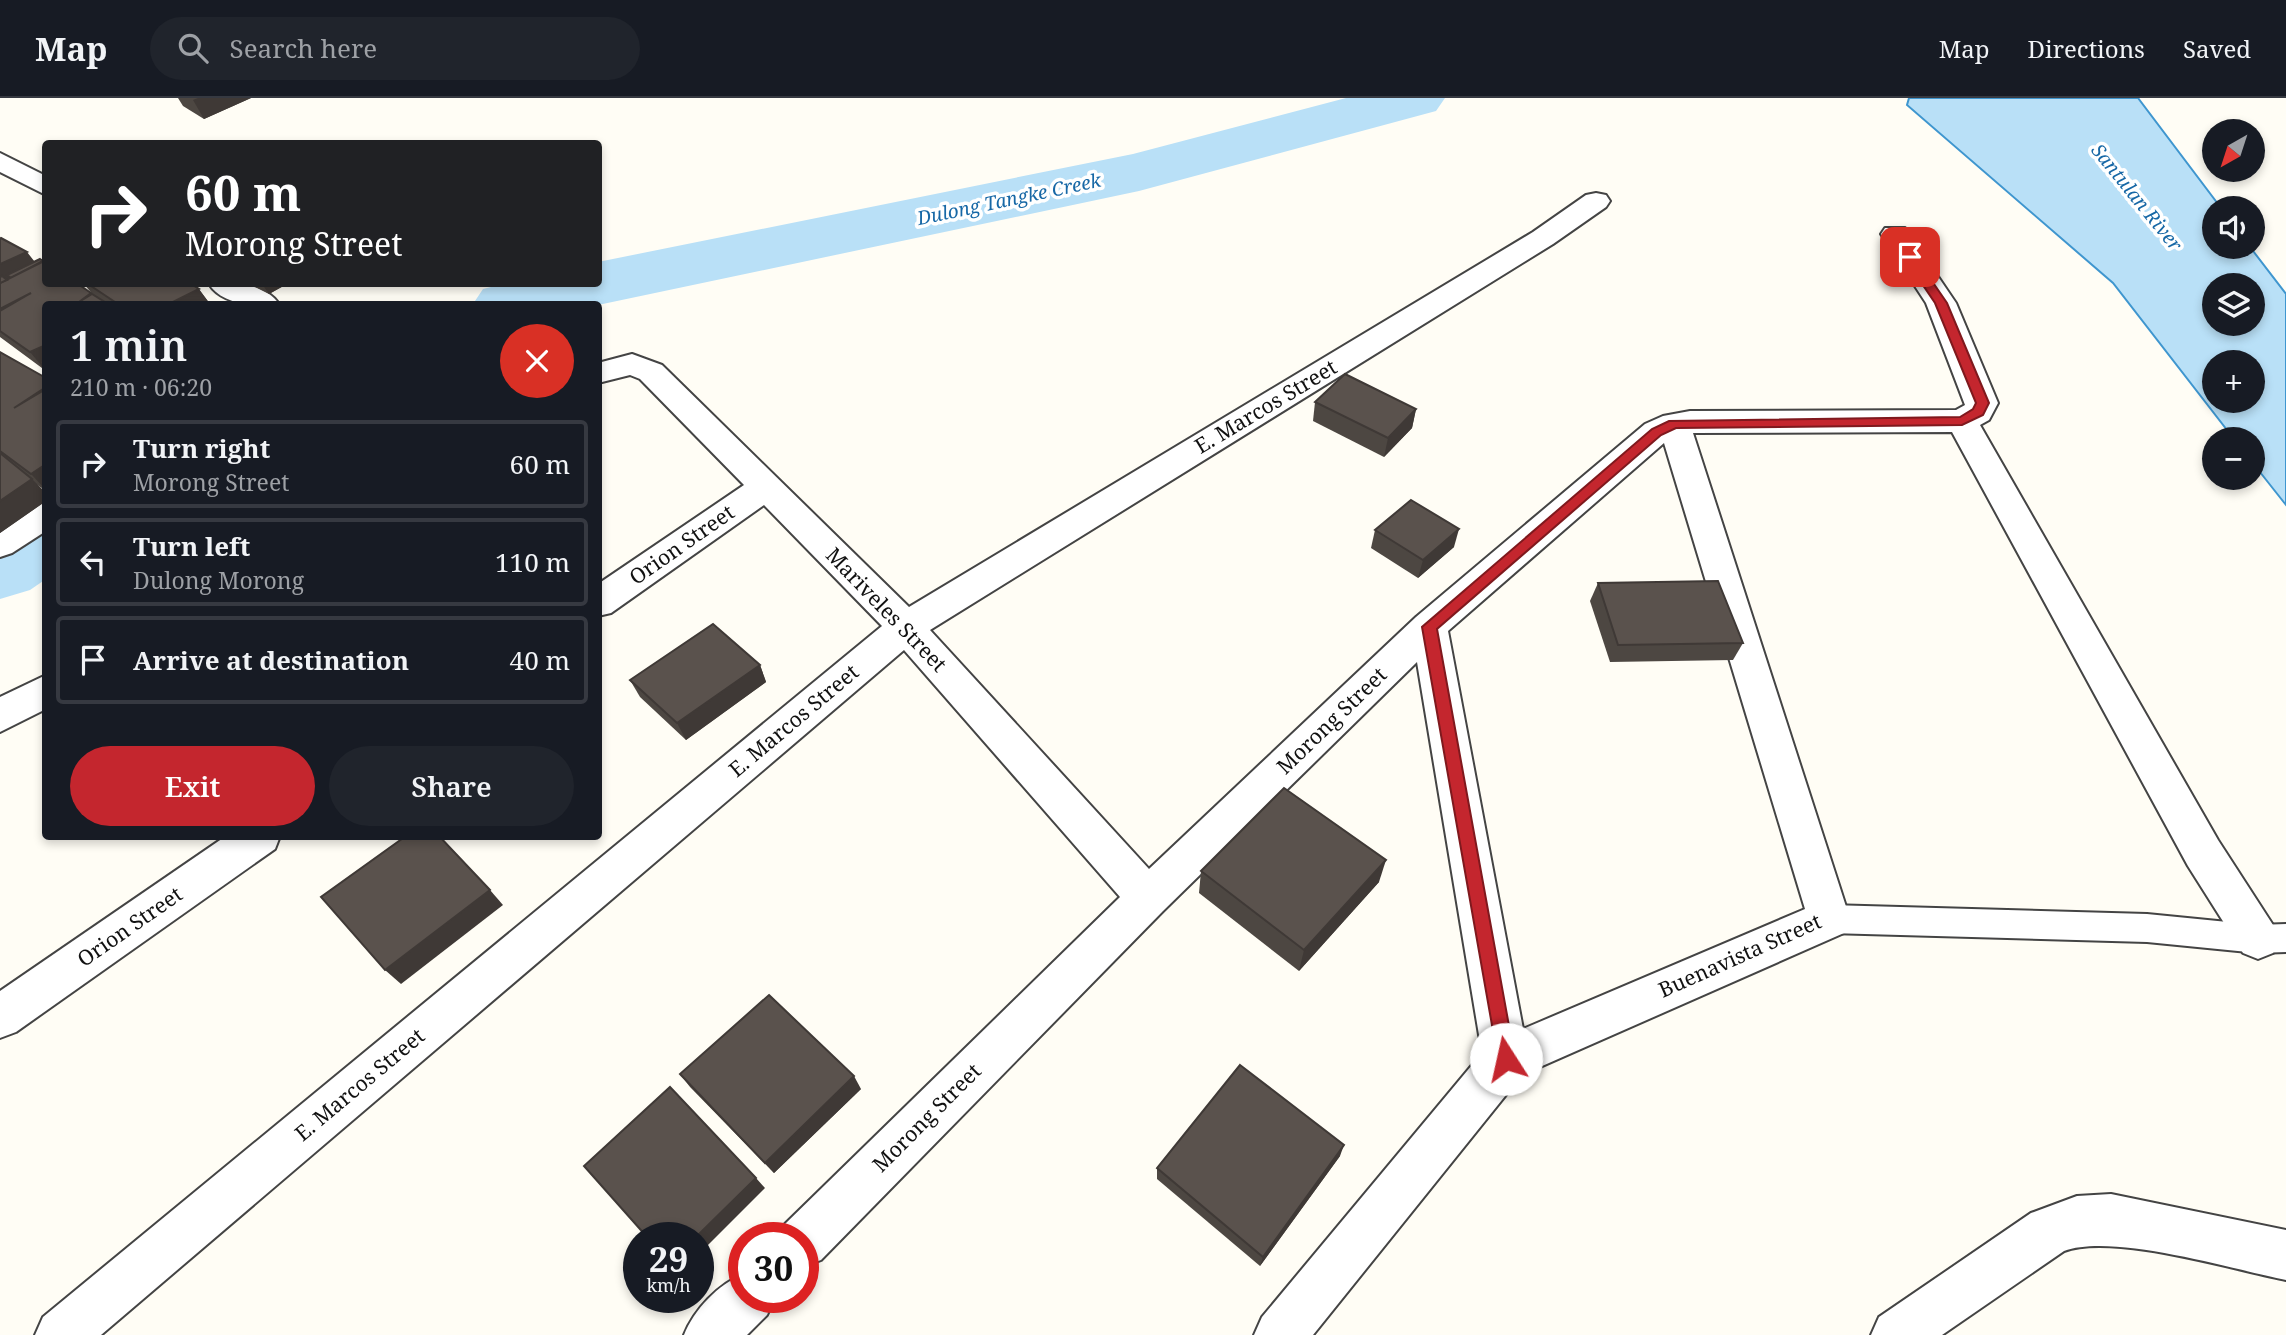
<!DOCTYPE html>
<html lang="en">
<head>
<meta charset="utf-8">
<style>
  :root { --surface:#171b24; --page:#20242c; --text:#f1f3f6; --muted:#9ea1a6; --line:#363941; --accent:#c4262e }
  body { margin:0; font-family:"Noto Serif",serif; background:var(--page); color:var(--text); height:100vh; display:flex; flex-direction:column; font-size:26px; white-space:nowrap }
  * { box-sizing:border-box; margin:0 }
  p { font-size:23px; color:var(--muted) }
  .icon { flex:none; width:38px; height:38px; fill:none; stroke:currentColor; stroke-width:2; stroke-linecap:round; stroke-linejoin:round }
  .map { position:relative; flex:1; overflow:hidden }
  .drawer { position:absolute; left:42px; top:203px; width:560px; height:539px; display:flex; flex-direction:column; background:var(--surface); border-radius:7px; box-shadow:0 4px 10px #0003 }
  .drawer>* { flex:none }
  .hud { position:absolute; left:42px; top:42px; width:560px; height:147px; border-radius:7px; box-shadow:0 4px 10px #0003; background:#202124; color:#fff; overflow:hidden }
  .needle { width:46px; rotate:219deg }
  .controls { position:absolute; left:2202px; top:21px; display:grid; gap:14px }
  .controls a { display:grid; place-items:center; width:63px; height:63px; border-radius:50%; background:var(--surface); box-shadow:0 4px 10px #0003; font-size:35px }
  .speed { position:absolute; left:623px; top:1124px; display:flex; gap:14px; font-size:35px; font-weight:700; text-align:center }
  .speed>* { display:grid; place-content:center; width:91px; height:91px; border-radius:50%; background:var(--surface); box-shadow:0 4px 10px #0003; line-height:1 }
  .speed small { font-size:18px; font-weight:400 }
  .speed .limit { border:10px solid #d22; background:#fff; color:#111 }
  .pin { position:absolute; display:grid; place-items:center; width:60px; height:60px; color:#fff; margin:-30px; border-radius:14px; box-shadow:0 4px 10px #0006 }
  .me { position:absolute; width:77px; margin:-38px; rotate:350deg; stroke-linejoin:round; filter:drop-shadow(0 0 5px #0008) }
  .turn { display:flex; align-items:center; gap:24px; height:147px; padding:0 28px; font-size:32px }
  .turn .icon { width:91px; height:91px; stroke-width:2.5 }
  .turn b { display:block; font-size:49px; line-height:60px }
  .round { display:grid; place-items:center; flex:none; width:74px; height:74px; border-radius:37px; background:var(--page) }
  .head { display:flex; align-items:center; justify-content:space-between; height:119px; padding:0 28px }
  h1 { font-size:42px; font-weight:600; line-height:52px }
  .action { display:flex; gap:14px; margin-top:auto; padding:14px 28px }
  .action a { flex:1; height:80px; border-radius:42px; background:var(--accent); color:#fff; font-size:28px; font-weight:600; line-height:80px; text-align:center }
  .action a+a { background:var(--page); color:var(--text) }
  ul { padding:0; list-style:none }
  li { display:flex; align-items:center; gap:21px; height:88px; margin:0 14px 10px; padding:0 14px; border:4px solid var(--line); border-radius:7px }
  li div { flex:1 }
  li b { display:block; font-size:26px }
  li em { font-style:normal }
  header { display:flex; align-items:center; gap:42px; box-sizing:border-box; height:98px; padding:0 35px; background:var(--surface); border-bottom:2px solid var(--line) }
  header strong { font-size:33px }
  nav { display:flex; gap:38px; margin-inline-start:auto; font-size:24px }
  .search { width:490px; height:63px; background:var(--page); display:flex; align-items:center; gap:18px; box-sizing:border-box; padding:0 24px; border-radius:38px; color:var(--muted); font-size:26px }
  .map>svg:first-child { display:block }
</style>
</head>
<body>
<header>
<strong>Map</strong>
<div class="search"><svg class="icon" aria-label="search" viewBox="0 0 24 24"><circle cx="10" cy="10" r="6"/><path d="M15 15l6 6"/></svg>Search here</div>
<nav><a>Map</a><a>Directions</a><a>Saved</a></nav>
</header>
<div class="map">
<svg width="2286" height="1237" viewBox="0 0 2286 1237">
  <rect width="100%" height="100%" fill="#fffdf5"/>
  <!-- water -->
  <path fill="#b9e0f7" stroke="#3f96cf" stroke-width="2" fill-rule="evenodd" d="M1909,0h229l83,110h-7v39h36l36,47v211l-34,-43v-23h-18l-121,-156 -206,-178zM2252,187v39h-38v-39zM2214,264h38v39h-38z"/>
  <g fill="none" stroke-linecap="round" stroke-linejoin="round">
    <!-- river -->
    <g fill="#b9e0f7" fill-rule="evenodd">
      <path d="M1346,0h99l-9,13 -297,80 -541,114 -125,-1 10,-15 20,-5h95v-22l535,-108z"/>
      <path d="M46,409v72l-16,11 -30,9v-73l17,-10z"/>
    </g>
    <!-- service casing -->
    <g stroke="#444" stroke-width="4">
      <path id="service" d="M1829,807l318,9 111,11 28,-1v28l-28,1 -111,-11 -318,-9 -11,-4 -5,-10 5,-10z"/>
    </g>
    <!-- minor casing -->
    <g stroke="#444" stroke-width="4">
      <g id="minor">
        <path d="M0,55l46,23v19l-46,-23z"/>
        <path d="M1596,95l10,2 4,6 -4,6 -53,37 -623,386 219,239 267,-252 229,-193 18,-8 27,-5 266,-1 9,-5 -39,-102 -45,-69 4,-6h20l51,75 42,100 -9,17 -9,5 238,415 55,85 7,14 -7,14 -15,6 -15,-6 -55,-87 -236,-434 -259,1 157,486 -6,14 -322,142 -209,260h-59l8,-18 220,-264 -65,-391 -254,249 -342,349 -18,7v-30h-23l5,-13 335,-327 -216,-247 -803,685h-66l8,-18 839,-691 -118,-121 -153,108 -13,3v-32l146,-99 -104,-106 -10,-4 -32,8v-20l34,-9 30,11 247,242 624,-375 53,-37zM1664,345l141,466 -282,120 -75,-398z"/>
        <path d="M209,186c22,-2 55,-2 70,20 -23,2 -56,2 -70,-20z"/>
        <path d="M46,404v29l-34,22 -12,4v-30l34,-22z"/>
        <path d="M46,577v34l-46,23v-35z"/>
        <path d="M226,738h54l-5,13 -259,183 -16,6v-47z"/>
        <path d="M2111,1096l175,36v50c-55,-11 -173,-47 -222,-29l-122,84h-71l8,-18 152,-104 46,-17z"/>
        <path d="M744,1176v23h31l-8,18 -20,20h-63c10,-25 34,-51 60,-61z"/>
      </g>
    </g>
    <!-- service -->
    <use href="#service" fill="#fff" fill-rule="evenodd"/>
    <!-- minor -->
    <use href="#minor" fill="#fff" fill-rule="evenodd"/>
  </g>
  <!-- wall -->
  <g fill="#4d4742">
    <path d="M178,0h73l-47,21 -21,-13z"/>
    <path d="M0,141l35,23 59,34 -10,-12h113v3l13,17h-164v67l-46,-34z"/>
    <path d="M249,186h38l-18,10z"/>
    <path d="M0,254l46,26v113l-10,-7 10,9v8l-46,32z"/>
    <path d="M1315,304l101,7 -4,19 -28,29 -71,-36z"/>
    <path d="M1375,432l79,17 -36,31 -47,-30z"/>
    <path d="M1598,485l145,60 -10,17 -123,2 -20,-61z"/>
    <path d="M760,567l6,17 -80,58 -46,-43 -10,-17z"/>
    <path d="M1201,773l178,11 -80,89 -100,-78z"/>
    <path d="M680,976l181,15 -87,84 -84,-86z"/>
    <path d="M1340,1058l-80,110 -103,-87v-11z"/>
  </g>
  <!-- shaded-wall -->
  <g fill="#3f3936">
    <path d="M198,0h53l-47,21 -11,-19z"/>
    <path d="M27,154l15,19 -35,4 7,9 -14,6v-26z"/>
    <path d="M186,186h11l-1,6 3,-1 11,15h-41z"/>
    <path d="M262,186h25l-18,10z"/>
    <path d="M46,247v19l-5,-2 5,5v4l-16,-19z"/>
    <path d="M1416,311l-4,19 -28,29 4,-19z"/>
    <path d="M46,366v26l-15,-16z"/>
    <path d="M32,381l14,14v8l-46,32v-32z"/>
    <path d="M1459,431l-5,18 -36,31 5,-18z"/>
    <path d="M760,567l6,17 -80,58 -9,-17z"/>
    <path d="M1386,762l-7,22 -80,89 5,-21z"/>
    <path d="M490,792l13,15 -102,79 -16,-14z"/>
    <path d="M854,978l7,13 -87,84 -9,-10z"/>
    <path d="M1344,1047l-4,11 -80,110 3,-9z"/>
    <path d="M756,1080l9,10 -67,67v-18h-2z"/>
  </g>
  <!-- building -->
  <g fill="#5a524d" stroke="#3f3936" stroke-width="2">
    <path d="M1,140l26,14 -27,12v-25z"/>
    <path d="M40,161l3,2 -32,17 -4,-3z"/>
    <path d="M46,162v24h32l13,9 -12,9 13,-8 16,10h-62v41l-16,7 -30,-21v-20l31,-18 -31,16v-26z"/>
    <path d="M2,178l5,4 -7,3v-6z"/>
    <path d="M88,186h103l8,5 -30,15h-51z"/>
    <path d="M0,254l46,26v9l-32,21 32,-19v75l-15,10 -31,-23z"/>
    <path d="M1345,276l71,35 -28,29 -73,-36z"/>
    <path d="M0,355l32,26 -32,22z"/>
    <path d="M1411,402l48,29 -36,31 -48,-30z"/>
    <path d="M1718,483l25,62 -125,2 -20,-62z"/>
    <path d="M713,526l47,41 -83,58 -47,-43z"/>
    <path d="M1284,690l102,72 -82,90 -103,-79z"/>
    <path d="M406,738h33l51,54 -105,80 -64,-73z"/>
    <path d="M769,897l85,81 -89,87 -85,-89z"/>
    <path d="M1240,967l104,80 -81,112 -106,-89z"/>
    <path d="M670,989l86,91 -60,59h-49l-63,-71z"/>
  </g>
  <!-- route -->
  <path fill="#c4262e" stroke="#7f191e" stroke-width="2" d="M1906,157h8l33,48 42,100 -6,12 -21,10 -286,3 -15,7 -224,194 78,430 -3,6 -6,3 -7,-3 -77,-438 230,-198 17,-8 291,-4 13,-8 3,-6 -41,-100 -31,-46z"/>
  <g text-anchor="middle" stroke-width="7" stroke-linejoin="round" paint-order="stroke">
    <!-- far-water labels -->
    <g font-size="19" font-style="italic" fill="#1768a6" stroke="#fff">
      <text transform="translate(2137 99) rotate(51)" y="7">Santulan River</text>
      <text transform="translate(1009 101) rotate(-12)" y="7">Dulong Tangke Creek</text>
    </g>
    <!-- street labels -->
    <g font-size="21" fill="#111" stroke="#fff">
      <text transform="translate(1266 309) rotate(-31)" y="7">E. Marcos Street</text>
      <text transform="translate(682 447) rotate(-35)" y="7">Orion Street</text>
      <text transform="translate(886 512) rotate(46)" y="7">Mariveles Street</text>
      <text transform="translate(794 623) rotate(-40)" y="7">E. Marcos Street</text>
      <text transform="translate(1332 623) rotate(-44)" y="7">Morong Street</text>
      <text transform="translate(130 829) rotate(-35)" y="7">Orion Street</text>
      <text transform="translate(1740 858) rotate(-24)" y="7">Buenavista Street</text>
      <text transform="translate(360 987) rotate(-40)" y="7">E. Marcos Street</text>
      <text transform="translate(927 1020) rotate(-45)" y="7">Morong Street</text>
    </g>
  </g>
</svg>
<div class="controls">
<a><svg class="needle" viewBox="-14 -14 28 28"><path d="M0-13l5 13h-10z" fill="#e53935"/><path d="M0 13l5-13h-10z" fill="#9ea1a6"/></svg></a>
<a><svg class="icon" aria-label="sound" viewBox="0 0 24 24"><path d="M4 9h4l5-4v14l-5-4H4zM17 9q2 3 0 6"/></svg></a>
<a><svg class="icon" aria-label="layers" viewBox="0 0 24 24"><path d="M12 4l9 5-9 5-9-5zM3 14l9 5 9-5"/></svg></a>
<a>+</a>
<a>−</a>
</div>
<div class="speed"><div>29<small>km/h</small></div><div class="limit">30</div></div>
<div class="pin" style="left:1910px;top:159px;background:#d93025"><svg class="icon" aria-label="arrive" viewBox="0 0 24 24"><path d="M6 21V4h12l-3 4 3 4H6"/></svg></div>
<svg class="me" style="left:1506px;top:961px" viewBox="-20 -20 40 40"><circle r="19" fill="#fff"/><path d="M0-13L10 11 0 6-10 11z" fill="#c4262e"/></svg>
<div class="hud">
<div class="turn"><svg class="icon" aria-label="right" viewBox="0 0 24 24"><path d="M7 20v-9h11M14 6l5 5-5 5"/></svg><div><b>60 m</b>Morong Street</div></div>
</div>
<section class="drawer">
<div class="head"><div><h1>1 min</h1><p>210 m · 06:20</p></div><a class="round" style="background:#d93025;color:#fff"><svg class="icon" aria-label="close" viewBox="0 0 24 24"><path d="M6 6l12 12M18 6L6 18"/></svg></a></div>
<ul>
<li><svg class="icon" aria-label="right" viewBox="0 0 24 24"><path d="M7 20v-9h11M14 6l5 5-5 5"/></svg><div><b>Turn right</b><p>Morong Street</p></div><em>60 m</em></li>
<li><svg class="icon" aria-label="left" viewBox="0 0 24 24"><path d="M17 20v-9H6M10 6l-5 5 5 5"/></svg><div><b>Turn left</b><p>Dulong Morong</p></div><em>110 m</em></li>
<li><svg class="icon" aria-label="arrive" viewBox="0 0 24 24"><path d="M6 21V4h12l-3 4 3 4H6"/></svg><div><b>Arrive at destination</b></div><em>40 m</em></li>
</ul>
<div class="action"><a>Exit</a><a>Share</a></div>
</section>
</div>
</body>
</html>
